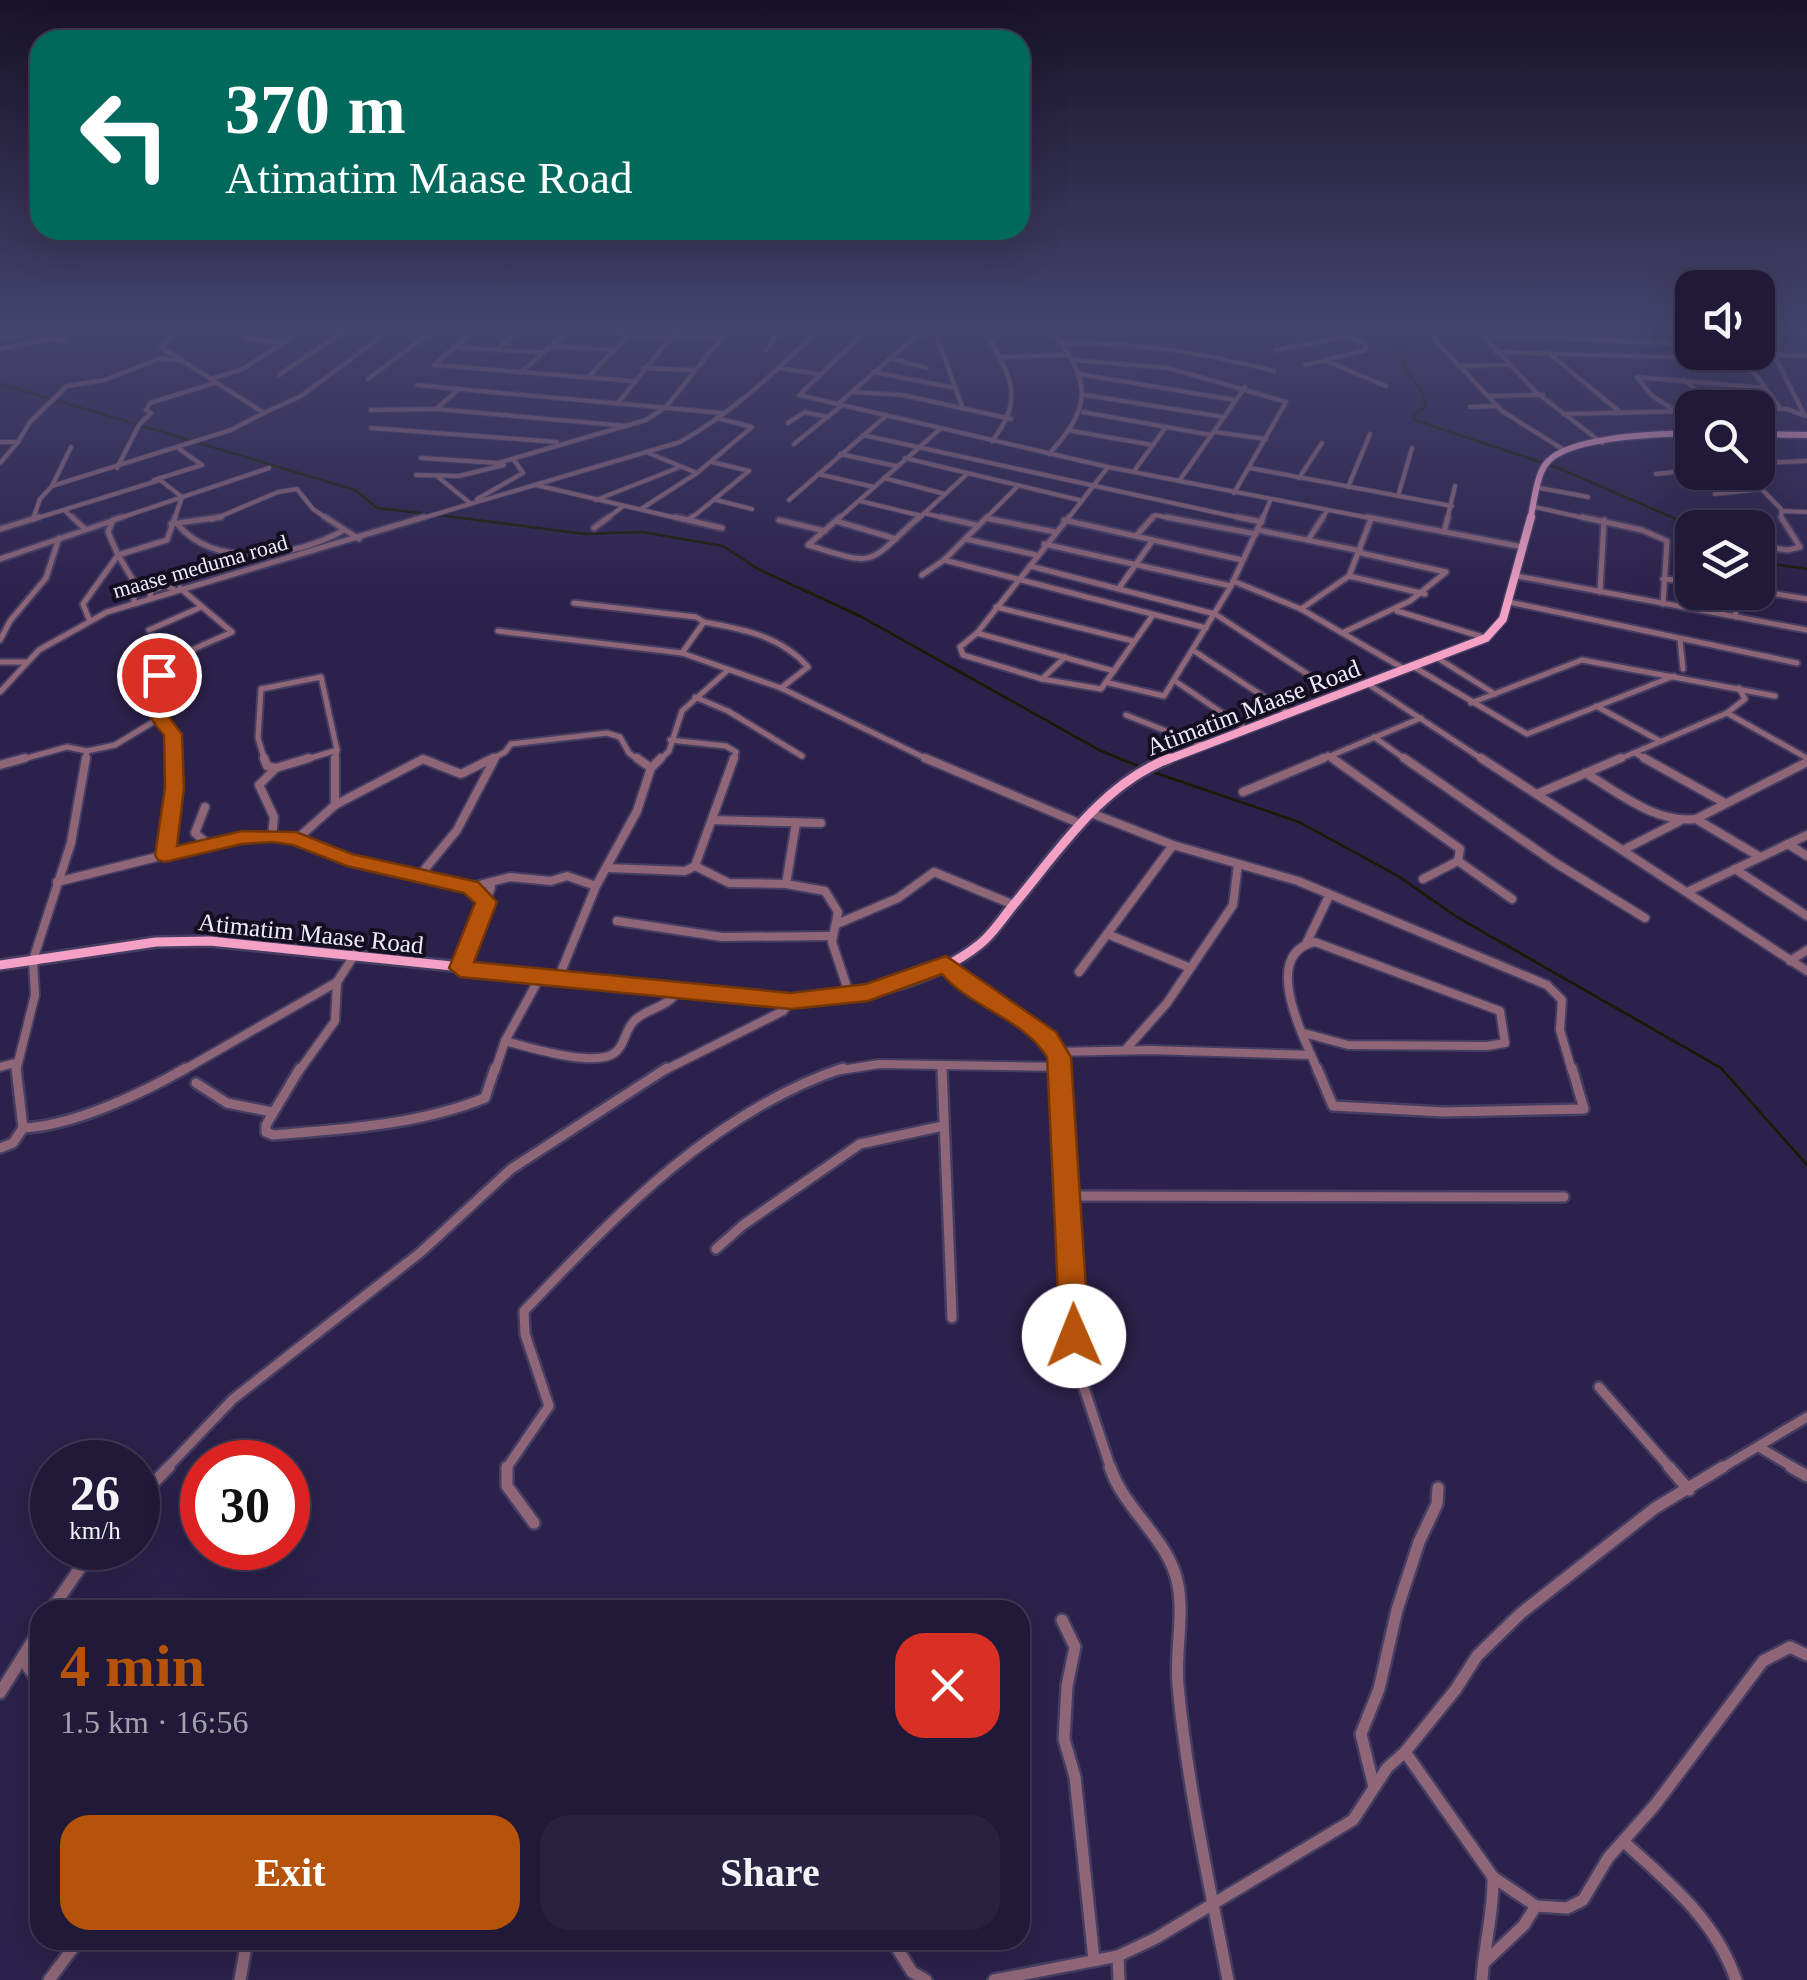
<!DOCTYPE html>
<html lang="en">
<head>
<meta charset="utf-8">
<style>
  :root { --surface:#201938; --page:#282240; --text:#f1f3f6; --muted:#a2a0ae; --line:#3d3853; --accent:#b45309 }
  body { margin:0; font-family:Georgia,serif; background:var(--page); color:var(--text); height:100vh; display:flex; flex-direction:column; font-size:38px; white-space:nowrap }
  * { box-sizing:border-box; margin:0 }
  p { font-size:32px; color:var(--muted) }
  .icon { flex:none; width:55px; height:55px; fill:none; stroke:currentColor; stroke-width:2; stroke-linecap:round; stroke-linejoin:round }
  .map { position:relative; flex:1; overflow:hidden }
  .panel { position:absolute; left:30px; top:1600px; width:1000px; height:350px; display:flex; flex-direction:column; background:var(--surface); border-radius:30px; box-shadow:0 10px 40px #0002,0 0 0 2px var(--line) }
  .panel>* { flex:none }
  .guide { position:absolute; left:30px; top:30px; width:1000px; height:210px; border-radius:30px; box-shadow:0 10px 40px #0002,0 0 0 2px var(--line); background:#00695c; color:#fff; overflow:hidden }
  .tools { position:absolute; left:1675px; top:270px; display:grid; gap:20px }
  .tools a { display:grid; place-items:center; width:100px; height:100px; border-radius:20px; background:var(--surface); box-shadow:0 10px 40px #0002,0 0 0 2px var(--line); font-size:50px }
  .speed { position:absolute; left:30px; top:1440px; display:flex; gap:20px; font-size:50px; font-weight:700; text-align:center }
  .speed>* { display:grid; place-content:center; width:130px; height:130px; border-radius:50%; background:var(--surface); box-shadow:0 10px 40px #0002,0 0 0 2px var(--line); line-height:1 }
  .speed small { font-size:25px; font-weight:400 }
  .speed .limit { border:15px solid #d22; background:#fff; color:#111 }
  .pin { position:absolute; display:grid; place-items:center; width:85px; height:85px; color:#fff; margin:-42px; border:5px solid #fff; border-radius:50%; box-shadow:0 2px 10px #0007 }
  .me { position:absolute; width:110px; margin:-55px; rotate:359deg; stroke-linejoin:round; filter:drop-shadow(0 0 8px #0008) }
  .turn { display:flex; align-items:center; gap:35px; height:210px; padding:0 30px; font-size:45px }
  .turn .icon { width:130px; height:130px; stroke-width:2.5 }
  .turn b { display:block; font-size:70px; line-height:85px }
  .round { display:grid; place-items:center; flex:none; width:105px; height:105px; border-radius:30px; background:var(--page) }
  .overview { display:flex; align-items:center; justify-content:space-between; height:170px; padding:0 30px }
  h1 { font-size:60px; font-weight:800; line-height:75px; color:var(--accent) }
  .cta { display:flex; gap:20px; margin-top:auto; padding:20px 30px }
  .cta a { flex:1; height:115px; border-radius:30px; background:var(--accent); color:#fff; font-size:40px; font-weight:800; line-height:115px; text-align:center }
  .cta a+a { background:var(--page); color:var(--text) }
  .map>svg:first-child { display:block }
</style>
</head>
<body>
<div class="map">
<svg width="1807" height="1980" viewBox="0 0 1807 1980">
  <rect width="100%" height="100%" fill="#2b214a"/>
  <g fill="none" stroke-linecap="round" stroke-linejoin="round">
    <!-- stream -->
    <g stroke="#191b00" stroke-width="2.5">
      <path d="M1401,331l-7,13 13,13 -5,8 20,27 4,14 -12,8v6l144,48 139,60"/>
      <path d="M0,384l136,40"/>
      <path d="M142,426l213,64 22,18 53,6"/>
      <path d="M438,515l146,19 58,-2 81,14 35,23 102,47 241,135 37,15"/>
      <path d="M1758,562l49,7"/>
      <path d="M1150,771l149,51 99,54 59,41 264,151 86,97"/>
    </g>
    <!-- minor-far4 casing -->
    <g stroke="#463d63" stroke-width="6">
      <g id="minor-far4">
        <path d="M255,331l-9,8 36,3"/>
        <path d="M323,331l19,1"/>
        <path d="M473,331l-39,34 199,16"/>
        <path d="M582,331l87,7"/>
        <path d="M749,331l29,3 -12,16"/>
        <path d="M866,331l-67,64 309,72 272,53"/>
        <path d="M935,331l28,78"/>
        <path d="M985,331c24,44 42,66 7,110"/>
        <path d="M1216,331h46"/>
        <path d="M1479,331l57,61 66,51"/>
        <path d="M1762,331l42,83"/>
        <path d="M1786,331l21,1"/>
        <path d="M1163,334l3,-3"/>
        <path d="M672,335l47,4"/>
        <path d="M1481,335l211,9"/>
        <path d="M0,338l26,-3"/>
        <path d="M1434,339l68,72 62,39"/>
        <path d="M1062,343c74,-1 141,10 212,28"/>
        <path d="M553,346l60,4"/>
        <path d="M454,347l90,6"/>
        <path d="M0,349l51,-11 16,3"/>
        <path d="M496,350l23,-19"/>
        <path d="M1275,350l76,-14"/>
        <path d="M1496,352l200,6 4,-6"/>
        <path d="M1728,352l7,14 18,5 27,37"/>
        <path d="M1776,355h31"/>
        <path d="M1552,356l69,57"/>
        <path d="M999,357l70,-2"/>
        <path d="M890,358l36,10"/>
        <path d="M1073,360l96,8 117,34 -52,91"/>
        <path d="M1326,361l60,25"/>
        <path d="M1305,365l61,-15 -1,-6 -24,-13"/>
        <path d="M1457,366l50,-1"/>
        <path d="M643,368l48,2"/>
        <path d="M779,368l39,6"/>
        <path d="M873,372l83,16"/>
        <path d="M520,373l48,-42"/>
        <path d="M1079,374l156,26"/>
        <path d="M279,375l65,-44"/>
        <path d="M588,377l41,-42"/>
        <path d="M210,379l33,-10 58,-38"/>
        <path d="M368,379l64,-48"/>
        <path d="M1684,380l33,28"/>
        <path d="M417,385l42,4"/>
        <path d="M855,392l48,3 108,24"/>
        <path d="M1085,395l139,22"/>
        <path d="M1489,396l54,-1"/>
        <path d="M617,404l59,-73"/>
        <path d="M838,404l76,-66 16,-7"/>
        <path d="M1470,407l28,-1"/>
        <path d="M1758,409h29l19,7"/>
        <path d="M371,410l65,-1"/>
        <path d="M1676,411l-24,-15 -15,-19 127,11"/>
        <path d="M1083,412l128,23"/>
        <path d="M264,413l37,-17 88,-65"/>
        <path d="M1563,414l129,-3"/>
        <path d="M788,423l17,-11 23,5"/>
        <path d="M627,426l-191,-17 23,-20 264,24"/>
        <path d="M371,428l186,14"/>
        <path d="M1072,431l81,14"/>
        <path d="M1215,432l51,7"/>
        <path d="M863,435l387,85"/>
        <path d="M0,442h18l-18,21"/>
        <path d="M18,442l12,-20 37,-36 38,-6 53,-21 21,1"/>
        <path d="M794,444l47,-38"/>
        <path d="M646,452l51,21 55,-46 -35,-9"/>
        <path d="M840,454l56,12"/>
        <path d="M1049,454c44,-48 42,-72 3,-123"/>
        <path d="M421,458l77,5 148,-43 20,-13 61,-76"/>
        <path d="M905,458l174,42"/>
        <path d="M1758,463l49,-2"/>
        <path d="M117,468l22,-43 12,-12 -5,-3 4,-7 64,-20"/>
        <path d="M1250,468l202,38"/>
        <path d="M1134,471l32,-44"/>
        <path d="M1745,472l36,37 1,11"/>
        <path d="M818,474l56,13"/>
        <path d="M1656,474l36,-4"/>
        <path d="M416,475l43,1 45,-11"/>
        <path d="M438,477l32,26"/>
        <path d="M884,478l61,16"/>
        <path d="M1299,478l23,-35"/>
        <path d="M154,480l48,-15 -24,-17"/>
        <path d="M1179,481l66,-94"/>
        <path d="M536,485l149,35"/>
        <path d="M52,486l19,-39"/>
        <path d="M1348,487l22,-53"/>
        <path d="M1540,488l48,9"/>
        <path d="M1715,494l47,-5"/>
        <path d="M1398,496l14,-48"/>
        <path d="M477,499l46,-26 -9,-13"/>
        <path d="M596,500l84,-33"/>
        <path d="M716,500l36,9"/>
        <path d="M789,500l98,-85"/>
        <path d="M860,501l62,15"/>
        <path d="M1535,507l58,13"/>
        <path d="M641,509l56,-36"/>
        <path d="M64,510l11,10"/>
        <path d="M1782,511l25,1"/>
        <path d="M924,513l28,7"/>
        <path d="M986,518l7,2"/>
        <path d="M33,519l7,-20 12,-13 179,-56 33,-17 -103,-66 19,-16"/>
        <path d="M31,520l129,-40 22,17 -8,23"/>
        <path d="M114,520l155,-52"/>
        <path d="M212,520l66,-28 19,-3 16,20 16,11"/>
        <path d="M416,520l264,-78c52,-29 95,-70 138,-111"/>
        <path d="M605,520l17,-13"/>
        <path d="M689,520l60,-49 -37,-9"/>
        <path d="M837,520l103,-91"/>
        <path d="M917,520l50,-46"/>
        <path d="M984,520l33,-33"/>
        <path d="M1067,520l41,-53"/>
        <path d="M1151,520l4,-5 24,5"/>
        <path d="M1262,520l8,-19"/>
        <path d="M1321,520l6,-9"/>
        <path d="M1447,520l8,-34"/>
      </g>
    </g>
    <!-- minor-far3 casing -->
    <g stroke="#463d63" stroke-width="9">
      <g id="minor-far3">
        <path d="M72,517l13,12"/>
        <path d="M325,517l34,22"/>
        <path d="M675,517l47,11"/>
        <path d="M840,517l-32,28c70,22 58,20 111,-28"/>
        <path d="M941,517l35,8"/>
        <path d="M1166,517l90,17"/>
        <path d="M1237,517l25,5"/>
        <path d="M1367,517l156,30"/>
        <path d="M1582,517l60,13 25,11 -4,63"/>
        <path d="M986,518l69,14"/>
        <path d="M688,520l4,-3"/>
        <path d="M779,520l46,11"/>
        <path d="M1064,520l178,40"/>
        <path d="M836,521l60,18"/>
        <path d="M171,524l50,-7"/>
        <path d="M178,525c38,44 118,32 164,6"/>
        <path d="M594,528l15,-11"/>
        <path d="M0,529l39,-12"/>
        <path d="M1258,530l103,21"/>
        <path d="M1444,532l4,-15"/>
        <path d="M1136,536l17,-19"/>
        <path d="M966,539l70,16"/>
        <path d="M1308,540l15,-23"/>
        <path d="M1044,544l187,42"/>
        <path d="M1758,546l30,4 12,-3 -19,-30"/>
        <path d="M0,559l112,-38"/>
        <path d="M944,560l262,68"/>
        <path d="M1030,566l185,48 94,61"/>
        <path d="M922,575l22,-15 43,-43"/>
        <path d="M1349,576l76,18"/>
        <path d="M1517,576l290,54"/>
        <path d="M1663,579l29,2"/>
        <path d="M1233,581l68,28 105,61"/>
        <path d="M1119,588l34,-48"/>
        <path d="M1758,591l49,8"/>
        <path d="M1600,592l4,-72"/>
        <path d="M1733,592l3,25"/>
        <path d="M150,597l1,-6 15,-5 9,4"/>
        <path d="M134,601l-1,-21 -15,-25 49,-15 8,-23"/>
        <path d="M1509,602l288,61"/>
        <path d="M574,603l122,14 8,5 -22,31"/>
        <path d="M996,607l137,34"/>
        <path d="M1301,609l48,-33 22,-57"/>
        <path d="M1397,611l89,27"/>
        <path d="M89,619l-6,-15 35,-49 -10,-23 5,-12 9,-3"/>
        <path d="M704,622c39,7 77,14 104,45l-27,21"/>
        <path d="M149,630l50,-22"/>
        <path d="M498,631l184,22 99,35 150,73"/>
        <path d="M977,633l92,-116"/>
        <path d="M1342,633l68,-32 36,-29 -85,-19"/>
        <path d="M0,640l10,-19 36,-43 13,-40"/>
        <path d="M1680,640l3,29"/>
        <path d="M1194,651l95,62"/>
        <path d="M1065,657l-23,22 59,10 52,-74"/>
        <path d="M1439,659l56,35"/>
        <path d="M0,662h25"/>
        <path d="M1414,667l113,67 147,-58"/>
        <path d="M1042,679l-79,-24 -3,-8 17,-14 137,38"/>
        <path d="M1175,681l71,48"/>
        <path d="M1109,683l55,13 67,-110 32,-69"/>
        <path d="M1368,684l117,77"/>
        <path d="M0,692l39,-42 68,-38 317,-95"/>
        <path d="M695,697l33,14 74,45"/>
        <path d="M1471,703l111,-43 193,36"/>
        <path d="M1596,706l64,35"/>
        <path d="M1727,713l80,45"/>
        <path d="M1126,715l78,31"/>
        <path d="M1374,737l34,24"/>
        <path d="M670,740l56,6 10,6 -3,9"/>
        <path d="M1635,753l14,8"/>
        <path d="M1328,755l8,6"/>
        <path d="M16,761l51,-14 20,4 28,-6 43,-26"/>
        <path d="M85,761l2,-10"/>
        <path d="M174,761c0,-32 -10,-27 -17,-51 -15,-48 45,-63 75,-78l-52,-44"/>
        <path d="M265,761l-7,-23 3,-49 60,-12 16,73 -2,11"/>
        <path d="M301,761l36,-11"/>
        <path d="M420,761h12"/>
        <path d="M488,761l17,-9 6,-8 96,-11 13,4 9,16 11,8"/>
        <path d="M659,761l10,-10 13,-40 46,-41"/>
        <path d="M1318,761l103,-43"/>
        <path d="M1615,761l112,-48 18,-14 -6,-11"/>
      </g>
    </g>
    <!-- minor-far2 casing -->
    <g stroke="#463d63" stroke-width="12">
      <g id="minor-far2">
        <path d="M264,758l3,8 9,2"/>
        <path d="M637,758l14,10"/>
        <path d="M925,758l156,66"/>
        <path d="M1332,758l128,91 -2,12 -35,18"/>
        <path d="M1404,758l150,104 91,56"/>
        <path d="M1481,758l326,213"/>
        <path d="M1644,758l79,44"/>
        <path d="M0,765l25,-7"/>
        <path d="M1585,773c33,19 71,51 111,46l111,-57"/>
        <path d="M1243,792l81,-34"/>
        <path d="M1537,794l84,-36"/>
        <path d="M335,805v-47"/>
        <path d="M205,807l-10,26 14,12"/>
        <path d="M1091,813l82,32 125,36 249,104 15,15 -2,30 12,41"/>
        <path d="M1696,819l64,38"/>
        <path d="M712,820l109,3"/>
        <path d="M272,836l2,-19 -15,-32 17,-17 33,-10"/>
        <path d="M297,839l38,-34 88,-46 38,15 32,-16"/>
        <path d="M1788,844l19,12"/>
        <path d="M1625,849l55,-28"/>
        <path d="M165,855l77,-18 30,-1 25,3 50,20 124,28 39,-10 41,4 16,-5 29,10"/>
        <path d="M1458,861l54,38"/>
        <path d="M695,866l39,-108"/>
        <path d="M607,868l78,3 10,-5 34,17 57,1 39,7 13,21 -6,30 18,54"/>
        <path d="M1735,869l72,47"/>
        <path d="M420,875l37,-45 38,-72"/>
        <path d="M57,882l108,-27 9,-97"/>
        <path d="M786,884l10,-61"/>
        <path d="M1687,892l120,-57"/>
        <path d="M617,921l105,16 111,-1"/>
        <path d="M837,924l61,-26 36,-26 80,33"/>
        <path d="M1107,934l81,33"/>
        <path d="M1306,944l23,-48"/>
        <path d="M1790,961l17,-11"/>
        <path d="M946,964l10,12c32,22 101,55 104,95"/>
        <path d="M461,968l30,-81"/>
        <path d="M1079,972l94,-127"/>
        <path d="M558,979l38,-93 41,-75 14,-43 10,-10"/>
        <path d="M1304,1033l44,12 139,1 18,-3 -5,-32 -185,-69c-56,12 -10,97 3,129"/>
        <path d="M505,1041c24,6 86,26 108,13 12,-7 11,-23 21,-33 14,-14 32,-12 44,-30"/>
        <path d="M1127,1048l40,-45 66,-98 5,-41"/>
        <path d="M1055,1052l96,-2 160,5"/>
        <path d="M0,1067l15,-4"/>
        <path d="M16,1071l19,-76 -2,-35 38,-117 15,-85"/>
        <path d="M182,1071l155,-89"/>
        <path d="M299,1071l36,-50 2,-39 18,-28"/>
        <path d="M495,1071l10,-30 35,-64"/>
        <path d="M663,1071l120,-60 8,-10"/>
        <path d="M835,1071l44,-7 180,3"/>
      </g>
    </g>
    <!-- minor-far1 casing -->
    <g stroke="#463d63" stroke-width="14">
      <g id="minor-far1">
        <path d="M16,1068l7,60c50,-2 120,-35 163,-60"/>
        <path d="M300,1068l-34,57v7l7,3c72,-6 145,-10 212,-37l10,-30"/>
        <path d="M942,1068l10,250"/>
        <path d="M1060,1068l20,308 31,93"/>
        <path d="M1317,1068l16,38 111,6 140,-3 -12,-41"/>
        <path d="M196,1083l31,20 45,9"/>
        <path d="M0,1148l13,-5 10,-15"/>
        <path d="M1069,1196l495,1"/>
        <path d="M716,1249l27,-24 117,-81 83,-18"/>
        <path d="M1599,1387l72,82"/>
        <path d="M1759,1447l37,22"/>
        <path d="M166,1469l67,-70 188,-147 90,-83 156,-101"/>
        <path d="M506,1469l43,-63 -24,-72 -1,-23c92,-96 189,-199 319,-243"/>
        <path d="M1720,1469l87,-52"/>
      </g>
    </g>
    <!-- minor casing -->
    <g stroke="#463d63" stroke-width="16">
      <g id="minor">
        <path d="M507,1467v19l27,37"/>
        <path d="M1110,1467c14,43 60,73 68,118 6,32 -3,68 0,100 9,99 31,197 50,295"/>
        <path d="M1669,1467l20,23"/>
        <path d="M1791,1467l16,9"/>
        <path d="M138,1499l31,-32"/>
        <path d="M51,1610l43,-62"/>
        <path d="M1062,1620l13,27 -8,39 -3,53 11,38 19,183"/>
        <path d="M23,1660l17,24"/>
        <path d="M0,1693l40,-64"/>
        <path d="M1405,1752l88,125 43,29 31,2 16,-8 25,-42 47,-53 108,-144 27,-14 17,8"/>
        <path d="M1374,1787l-13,-53 18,-45 18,-79 22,-68 18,-38 1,-16"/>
        <path d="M1623,1841c46,42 92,78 113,139"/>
        <path d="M892,1940l20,32 14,8"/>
        <path d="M1118,1956l1,24"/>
        <path d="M1484,1963l40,-38 12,-19"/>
        <path d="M49,1980l30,-40"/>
        <path d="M240,1980l7,-40"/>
        <path d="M994,1980l124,-24 38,-18 197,-118 34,-52 18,-16 51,-63 21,-33 43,-42 135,-106 68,-41"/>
        <path d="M1482,1980c2,-35 12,-69 11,-103"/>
      </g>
    </g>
    <!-- major-far2 casing -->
    <g stroke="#463d63" stroke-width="9">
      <g id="major-far2">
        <path d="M1758,434l49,1"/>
        <path d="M1530,520c4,-16 6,-42 15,-55 19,-29 115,-31 147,-32"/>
      </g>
    </g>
    <!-- major-far1 casing -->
    <g stroke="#463d63" stroke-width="11">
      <path id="major-far1" d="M1164,761l322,-123 17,-19 28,-102"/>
    </g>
    <!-- major casing -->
    <g stroke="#463d63" stroke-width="14">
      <path id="major" d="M0,965l156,-23 54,-1 581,60c63,-3 138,-16 189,-57 13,-10 24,-28 35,-41 45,-54 87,-119 155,-145"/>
    </g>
    <!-- minor-far4 -->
    <use href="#minor-far4" stroke="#8e6677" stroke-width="4"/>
    <!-- minor-far3 -->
    <use href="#minor-far3" stroke="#8e6677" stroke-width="5"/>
    <!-- minor-far2 -->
    <use href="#minor-far2" stroke="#8e6677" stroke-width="8"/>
    <!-- minor-far1 -->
    <use href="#minor-far1" stroke="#8e6677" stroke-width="9"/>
    <!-- minor -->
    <use href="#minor" stroke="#8e6677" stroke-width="11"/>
    <!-- major-far2 -->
    <use href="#major-far2" stroke="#f4a1c5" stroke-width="6"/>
    <!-- major-far1 -->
    <use href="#major-far1" stroke="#f4a1c5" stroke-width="8"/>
    <!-- major -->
    <use href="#major" stroke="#f4a1c5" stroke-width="9"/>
  </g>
  <!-- sky -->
  <linearGradient id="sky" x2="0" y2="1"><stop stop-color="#181229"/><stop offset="0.54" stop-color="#44436b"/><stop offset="1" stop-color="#44436b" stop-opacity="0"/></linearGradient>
  <rect width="1807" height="608" fill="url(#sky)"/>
  <!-- route -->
  <path fill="#b45309" stroke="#753606" stroke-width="2.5" d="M159,670l9,5c-7,32 -6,34 14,59l2,54 -7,58 65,-15 54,1 56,22 126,28 19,20 -23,60 317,31 75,-9 80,-28 110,76 15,25 18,279 -4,10 -11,4 -10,-4 -4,-10 -13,-279c-24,-39 -76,-49 -105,-83l-74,27 -77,8 -331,-32 -11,-9 26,-65 -11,-10 -117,-27 -54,-21 -21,-3 -30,2 -77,18 -7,-2 -3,-5 10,-67 -1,-53c-20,-21 -20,-33 -14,-60z"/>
  <g text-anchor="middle" stroke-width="8" stroke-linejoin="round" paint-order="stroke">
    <!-- far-street labels -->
    <g font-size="22" fill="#eeebfb" stroke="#130f21">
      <text transform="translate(200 566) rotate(-16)" y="8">maase meduma road</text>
    </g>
    <!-- street labels -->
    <g font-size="25" fill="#eeebfb" stroke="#130f21">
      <text transform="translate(1253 707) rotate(-21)" y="9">Atimatim Maase Road</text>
      <text transform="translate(311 933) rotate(6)" y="9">Atimatim Maase Road</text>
    </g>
  </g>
</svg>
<div class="tools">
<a><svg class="icon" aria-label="sound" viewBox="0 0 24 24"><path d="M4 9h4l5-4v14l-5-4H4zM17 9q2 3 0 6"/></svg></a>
<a><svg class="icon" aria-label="search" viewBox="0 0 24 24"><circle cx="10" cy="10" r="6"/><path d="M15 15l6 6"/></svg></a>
<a><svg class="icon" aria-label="layers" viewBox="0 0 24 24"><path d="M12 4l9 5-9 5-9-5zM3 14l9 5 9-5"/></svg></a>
</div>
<div class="speed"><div>26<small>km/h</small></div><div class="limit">30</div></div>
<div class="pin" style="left:159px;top:675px;background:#d93025"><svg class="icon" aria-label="arrive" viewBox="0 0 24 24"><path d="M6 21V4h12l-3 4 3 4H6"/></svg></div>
<svg class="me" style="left:1074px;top:1336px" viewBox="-20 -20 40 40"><circle r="19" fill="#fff"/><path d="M0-13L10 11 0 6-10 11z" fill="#b45309"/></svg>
<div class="guide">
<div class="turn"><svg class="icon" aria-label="left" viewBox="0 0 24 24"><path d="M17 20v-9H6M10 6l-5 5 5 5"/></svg><div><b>370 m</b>Atimatim Maase Road</div></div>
</div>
<section class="panel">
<div class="overview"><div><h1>4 min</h1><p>1.5 km · 16:56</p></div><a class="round" style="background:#d93025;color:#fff"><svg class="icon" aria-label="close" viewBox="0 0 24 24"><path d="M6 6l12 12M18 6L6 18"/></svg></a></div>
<div class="cta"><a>Exit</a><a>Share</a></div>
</section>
</div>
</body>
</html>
